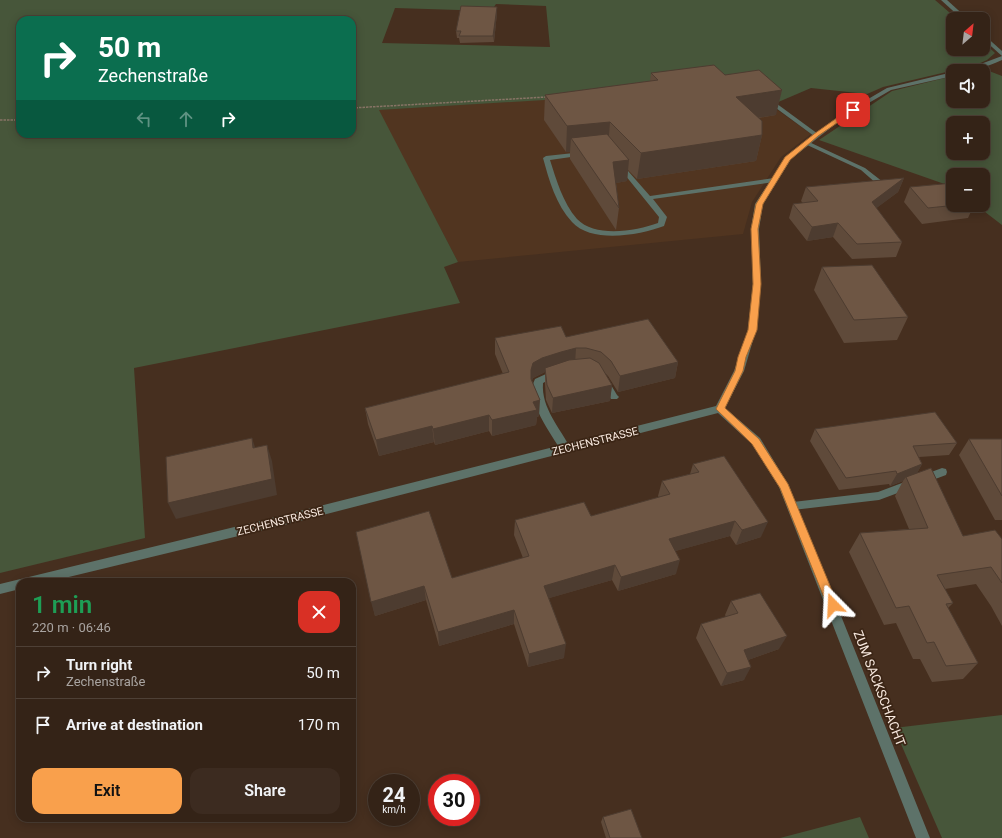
<!DOCTYPE html>
<html lang="en">
<head>
<meta charset="utf-8">
<style>
  :root { --surface:#342317; --page:#3c2b20; --text:#f1f3f6; --muted:#a9a4a1; --line:#4e4036; --accent:#f9a04c }
  body { margin:0; font-family:Roboto,sans-serif; background:var(--page); color:var(--text); height:100vh; display:flex; flex-direction:column; font-size:15px; white-space:nowrap }
  * { box-sizing:border-box; margin:0 }
  p { font-size:13px; color:var(--muted) }
  .icon { flex:none; width:22px; height:22px; fill:none; stroke:currentColor; stroke-width:2; stroke-linecap:round; stroke-linejoin:round }
  .map { position:relative; flex:1; overflow:hidden }
  .side { position:absolute; left:16px; top:578px; width:340px; height:244px; display:flex; flex-direction:column; background:var(--surface); border-radius:12px; box-shadow:0 2px 10px #0003,0 0 0 1px var(--line) }
  .side>* { flex:none }
  .top-card { position:absolute; left:16px; top:16px; width:340px; height:122px; border-radius:12px; box-shadow:0 2px 10px #0003,0 0 0 1px var(--line); background:#0b6e4f; color:#fff; overflow:hidden }
  .needle { width:26px; rotate:28deg }
  .tools { position:absolute; left:946px; top:12px; display:grid; gap:8px }
  .tools a { display:grid; place-items:center; width:44px; height:44px; border-radius:8px; background:var(--surface); box-shadow:0 2px 10px #0003,0 0 0 1px var(--line); font-size:20px }
  .speed { position:absolute; left:368px; top:774px; display:flex; gap:8px; font-size:20px; font-weight:700; text-align:center }
  .speed>* { display:grid; place-content:center; width:52px; height:52px; border-radius:50%; background:var(--surface); box-shadow:0 2px 10px #0003,0 0 0 1px var(--line); line-height:1 }
  .speed small { font-size:10px; font-weight:400 }
  .speed .limit { border:6px solid #d22; background:#fff; color:#111 }
  .pin { position:absolute; display:grid; place-items:center; width:34px; height:34px; color:#fff; margin:-17px; border-radius:8px; box-shadow:0 2px 6px #0006 }
  .me { position:absolute; width:44px; margin:-22px; rotate:339deg; stroke-linejoin:round; filter:drop-shadow(0 0 3px #0008) }
  .turn { display:flex; align-items:center; gap:14px; height:84px; padding:0 16px; font-size:18px }
  .turn .icon { width:52px; height:52px; stroke-width:2.5 }
  .turn b { display:block; font-size:28px; line-height:34px }
  .lanes { display:flex; align-items:center; height:38px; padding:0 16px; background:#0003; justify-content:center; gap:20px; direction:ltr }
  .lanes .off { opacity:.35 }
  .round { display:grid; place-items:center; flex:none; width:42px; height:42px; border-radius:12px; background:var(--page) }
  .headline { display:flex; align-items:center; justify-content:space-between; height:68px; padding:0 16px }
  h1 { font-size:24px; font-weight:600; line-height:30px; color:#1e9e55 }
  .primary-button { display:flex; gap:8px; margin-top:auto; padding:8px 16px }
  .primary-button a { flex:1; height:46px; border-radius:12px; background:var(--accent); color:#111; font-size:16px; font-weight:600; line-height:46px; text-align:center }
  .primary-button a+a { background:var(--page); color:var(--text) }
  ul { padding:0; list-style:none }
  li { display:flex; align-items:center; gap:12px; height:52px; padding:0 16px; border-top:1px solid var(--line) }
  li div { flex:1 }
  li b { display:block; font-size:15px }
  li em { font-style:normal }
  .map>svg:first-child { display:block }
</style>
</head>
<body>
<div class="map">
<svg width="1002" height="838" viewBox="0 0 1002 838">
  <rect width="100%" height="100%" fill="#462f1f"/>
  <!-- built -->
  <path fill="#513520" d="M745,87l66,47 -30,23 -29,45 -9,32 -285,28 -80,-152z"/>
  <!-- green -->
  <g fill="#47563a" fill-rule="evenodd">
    <path d="M0,0h935l22,19h-4v30h30v-7l12,11 -8,7 -11,5 -93,22 -16,7 -56,-6 -35,15 -150,-8 -247,15 79,152 -14,5 16,36 -326,65 11,170 -145,35zM496,4l50,2 4,41 -168,-4 13,-35 96,3zM20,20h332v114h-332z"/>
    <path d="M984,69l18,7v149l-26,-20h7v-30h-30v12l-134,-47 73,-49 61,-15v25h30v-30h-7zM953,123h30v30h-30z"/>
    <path d="M1002,715v123h-60l-48,-110z"/>
    <path d="M860,817l9,21h-89z"/>
  </g>
  <g fill="none" stroke-linecap="round" stroke-linejoin="round">
    <!-- path -->
    <g stroke="#887466" stroke-width="1.5" stroke-dasharray="2.5 1" stroke-linecap="butt">
      <path d="M352,108l195,-11"/>
      <path d="M0,120h20"/>
    </g>
    <!-- lane -->
    <g fill="#5d7269" fill-rule="evenodd">
      <path d="M765,98h4l49,36v2h-4l-49,-36z"/>
      <path d="M805,142h4l56,26 27,21 -1,2h-6l-24,-21 -56,-26z"/>
      <path d="M583,152l3,2 -1,1 -35,5c6,19 13,43 27,59 18,19 59,12 81,4l1,-6 -42,-52v-2h4l29,33 124,-18 4,2 -4,2 -121,17 14,18 -3,9c-24,9 -72,18 -92,-4 -16,-17 -23,-42 -29,-64l3,-2z"/>
      <path d="M557,369l3,1 2,2 -2,2 -17,9c-2,25 17,45 28,66l-1,3h-8c-10,-17 -38,-53 -27,-73z"/>
      <path d="M605,379l3,1 9,15 2,2 -2,2h-6l-11,-17z"/>
      <path d="M942,468l4,1 1,3 -1,3 -67,25 -86,10 -4,-1 -2,-3 2,-3 4,-1 85,-10z"/>
    </g>
    <!-- street -->
    <g fill="#5d7269" fill-rule="evenodd">
      <path d="M941,0h6l21,19h-6z"/>
      <path d="M983,34l19,17v5l-19,-17z"/>
      <path d="M1002,56v4c-14,6 -25,11 -40,11z"/>
      <path d="M953,72v4l-62,14 -48,28 -52,41 -28,45 -4,25 2,55 -5,46 -12,41 -19,37 35,30 29,48 141,352h-14l-137,-351 -27,-43 -34,-31 -434,112 -236,57h-28v7l-20,5v-10l284,-69 432,-109 18,-35 14,-41 5,-46 -2,-55 4,-25 31,-47 53,-41 48,-28z"/>
    </g>
  </g>
  <!-- wall -->
  <g fill="#5f4a3a">
    <path d="M497,13l-3,29 -34,1 -1,-5h-2l-1,-7z"/>
    <path d="M651,73l74,2 51,40 -17,3 3,17 -6,26 -119,18 -9,-9 -1,11 -11,2 3,25 -3,22 -46,-71v-7h-4l-22,-32 1,-25 105,-14z"/>
    <path d="M904,178l-6,14 -22,16 26,34 -6,15 -44,2 -19,-22 -26,4 -18,-23 4,-14 10,-1 -2,-2 5,-14z"/>
    <path d="M910,187l43,18h21l-6,13 -46,6 -18,-22z"/>
    <path d="M822,267l86,50 -11,23 -53,3 -30,-53z"/>
    <path d="M566,337l112,25 -3,16 -57,14 -10,-16 -4,-4 8,13 -2,16 -58,12 -6,-13 -1,-16v-12l-12,6 -1,2 7,36 -2,1 -1,8 -44,11 -3,-5 -54,14 -1,-3 -55,14 -11,-32 -3,-16 138,-34 -8,-20v-16z"/>
    <path d="M815,429l142,14 -8,12 -30,2 3,7 -5,9 46,63 39,3v87l-11,-20 -15,-22 -31,5 8,14 -5,5 30,55 -15,16 -31,3 -12,-23h-7l-17,-36 -12,2 -35,-73 11,-19 49,-4 -14,-33 8,-15 -13,5 -1,-2 -50,6 -29,-49z"/>
    <path d="M969,439h33v81h-7l-36,-65z"/>
    <path d="M693,464l68,73 -25,8 -6,-9 -55,15 1,23 -58,17 -6,-11 -63,18 15,60 -36,9 -14,-43 -75,22 -13,-46 -51,16 -19,-84 96,46 71,-20 -9,-23 1,-15 76,-4 68,-18 -1,-2 4,-15 28,-7z"/>
    <path d="M731,601l48,48 -31,11 -4,20 -23,6 -25,-48 5,-14 25,-7 -1,-2z"/>
    <path d="M603,817l39,21h-36l-5,-16z"/>
  </g>
  <!-- shaded-wall -->
  <g fill="#4d3c30">
    <path d="M497,7v6l-3,29 -1,-6z"/>
    <path d="M782,90l-6,25 -46,7 6,-25z"/>
    <path d="M610,122l-2,26 -37,-10 -1,14h-4l1,-26z"/>
    <path d="M762,135l-6,26 -119,18 4,-26z"/>
    <path d="M629,160l-2,21 -16,3 2,-22z"/>
    <path d="M904,178l-6,14 -32,24 6,-14z"/>
    <path d="M838,223l-5,14 -26,4 5,-14z"/>
    <path d="M576,348l-1,16 -30,4v4l-12,6 -3,8 1,-16 2,-7 9,-5 19,-6z"/>
    <path d="M678,362l-3,16 -57,14 2,-16z"/>
    <path d="M612,385l-2,16 -58,12 1,-15z"/>
    <path d="M540,400l-1,16 -2,1 -1,8 -44,11v-16l41,-18z"/>
    <path d="M489,415v16l-54,14 -2,-16z"/>
    <path d="M432,426l2,16 -55,14 -3,-16z"/>
    <path d="M252,438l5,15 -4,-5z"/>
    <path d="M267,445l5,16 5,34 -101,24 -8,-16z"/>
    <path d="M922,464l-7,13h-9l-3,4 -13,5 7,-12z"/>
    <path d="M735,521l-5,15 -65,18 4,-15z"/>
    <path d="M768,522l-7,15 -25,8 6,-15z"/>
    <path d="M680,560l-4,14 -58,17 3,-14z"/>
    <path d="M615,565l-3,15 -69,20 1,-14z"/>
    <path d="M424,586l2,14 -51,16 -4,-14z"/>
    <path d="M514,610v14l-75,22 -1,-14z"/>
    <path d="M787,636l-8,13 -42,15 7,-14z"/>
    <path d="M566,644l-2,14 -36,9 1,-13z"/>
    <path d="M751,667l-7,13 -23,6 6,-13z"/>
  </g>
  <!-- building -->
  <g fill="#6e5644" stroke="#4d3c30">
    <path d="M461,6l36,1 -4,29h-34l2,-5h-5z"/>
    <path d="M714,65l11,10 34,-5 23,20 -46,7 26,24v14l-121,18 -31,-31 -43,4 -22,-31 113,-15 -7,-7z"/>
    <path d="M607,134l22,26 -16,2 6,46 -48,-70z"/>
    <path d="M904,178l-32,24 30,40 -45,2 -19,-21 -26,4 -19,-23 25,-3 -12,-14z"/>
    <path d="M953,183v22h4l-29,3 -18,-21z"/>
    <path d="M872,265l36,52 -54,3 -32,-53z"/>
    <path d="M648,319l30,43 -58,14 -9,-15 -10,-9 -15,-4h-10l-15,4 -19,6 -9,5 -2,7v9l9,21 -7,2 4,8 -45,10 -3,-5 -56,14 -1,-3 -56,14 -11,-32 144,-36 -14,-34 66,-12 5,11z"/>
    <path d="M590,358l9,5 13,22 -59,13 -6,-13 -2,-17 24,-8z"/>
    <path d="M935,412l22,31 -44,3 9,18 -25,10 -1,-3 -50,7 -31,-49z"/>
    <path d="M252,438l1,10 14,-3 5,34 -104,24 -2,-46z"/>
    <path d="M969,439h33v57z"/>
    <path d="M724,456l44,66 -26,8 -7,-9 -66,18 11,21 -59,17 -6,-12 -71,21 22,58 -37,10 -15,-44 -76,22 -14,-46 -53,16 -15,-70 73,-21 23,67 77,-22 -14,-36 69,-18 7,14 79,-22 -8,-13 37,-9 -6,-8z"/>
    <path d="M931,468l32,68 32,-6 7,9v44l-11,-16 -54,8 16,28 -7,1 32,59 -32,3 -12,-24 -7,1 -18,-37 -13,2 -36,-75 68,-5 -22,-51z"/>
    <path d="M760,593l27,43 -43,14 7,17 -24,6 -26,-49 37,-11 -7,-12z"/>
    <path d="M631,809l11,29h-32l-7,-21z"/>
  </g>
  <!-- route -->
  <path fill="#f9a04c" stroke="#a26831" d="M851,108l5,2 -38,26 -28,24 -27,44 -5,25 3,55 -4,46 -11,27 -3,14 -18,37 34,31 29,45 50,121 -1,4 -4,1 -4,-1 -2,-4 -47,-117 -28,-44 -36,-35 19,-38 3,-14 10,-27 5,-46 -2,-55 5,-25 29,-47 29,-23z"/>
  <g text-anchor="middle" stroke-width="3.5" stroke-linejoin="round" paint-order="stroke">
    <!-- street labels -->
    <g font-size="11" fill="#f8e9df" stroke="#3b2515">
      <text transform="translate(595 441) rotate(-14)" y="4">ZECHENSTRASSE</text>
      <text transform="translate(280 521) rotate(-14)" y="4">ZECHENSTRASSE</text>
    </g>
    <!-- near-street labels -->
    <g font-size="13" fill="#f8e9df" stroke="#3b2515">
      <text transform="translate(880 688) rotate(69)" y="5">ZUM SACKSCHACHT</text>
    </g>
  </g>
</svg>
<div class="tools">
<a><svg class="needle" viewBox="-14 -14 28 28"><path d="M0-13l5 13h-10z" fill="#e53935"/><path d="M0 13l5-13h-10z" fill="#a9a4a1"/></svg></a>
<a><svg class="icon" aria-label="sound" viewBox="0 0 24 24"><path d="M4 9h4l5-4v14l-5-4H4zM17 9q2 3 0 6"/></svg></a>
<a>+</a>
<a>−</a>
</div>
<div class="speed"><div>24<small>km/h</small></div><div class="limit">30</div></div>
<div class="pin" style="left:853px;top:110px;background:#d93025"><svg class="icon" aria-label="arrive" viewBox="0 0 24 24"><path d="M6 21V4h12l-3 4 3 4H6"/></svg></div>
<svg class="me" style="left:833px;top:605px" viewBox="-20 -20 40 40"><path d="M0-17L14 15 0 8-14 15z" fill="#f9a04c" stroke="#fff" stroke-width="4"/></svg>
<div class="top-card">
<div class="turn"><svg class="icon" aria-label="right" viewBox="0 0 24 24"><path d="M7 20v-9h11M14 6l5 5-5 5"/></svg><div><b>50 m</b>Zechenstraße</div></div>
<div class="lanes"><svg class="icon off" aria-label="left" viewBox="0 0 24 24"><path d="M17 20v-9H6M10 6l-5 5 5 5"/></svg><svg class="icon off" aria-label="ahead" viewBox="0 0 24 24"><path d="M12 20V5M6 11l6-6 6 6"/></svg><svg class="icon" aria-label="right" viewBox="0 0 24 24"><path d="M7 20v-9h11M14 6l5 5-5 5"/></svg></div>
</div>
<section class="side">
<div class="headline"><div><h1>1 min</h1><p>220 m · 06:46</p></div><a class="round" style="background:#d93025;color:#fff"><svg class="icon" aria-label="close" viewBox="0 0 24 24"><path d="M6 6l12 12M18 6L6 18"/></svg></a></div>
<ul>
<li><svg class="icon" aria-label="right" viewBox="0 0 24 24"><path d="M7 20v-9h11M14 6l5 5-5 5"/></svg><div><b>Turn right</b><p>Zechenstraße</p></div><em>50 m</em></li>
<li><svg class="icon" aria-label="arrive" viewBox="0 0 24 24"><path d="M6 21V4h12l-3 4 3 4H6"/></svg><div><b>Arrive at destination</b></div><em>170 m</em></li>
</ul>
<div class="primary-button"><a>Exit</a><a>Share</a></div>
</section>
</div>
</body>
</html>
